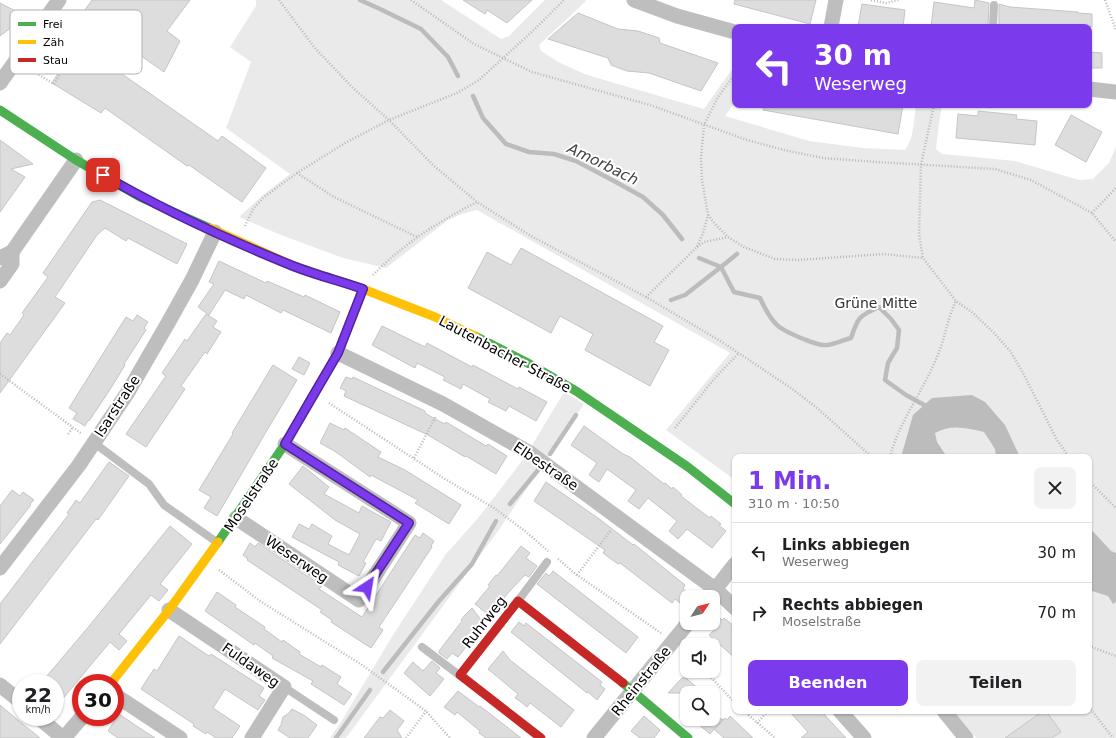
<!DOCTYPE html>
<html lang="de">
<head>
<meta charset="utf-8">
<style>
  :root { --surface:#fff; --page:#f2f2f2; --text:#202124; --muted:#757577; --line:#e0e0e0; --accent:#7c3aed }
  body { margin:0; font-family:"DejaVu Sans",sans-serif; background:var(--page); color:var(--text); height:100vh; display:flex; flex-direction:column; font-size:15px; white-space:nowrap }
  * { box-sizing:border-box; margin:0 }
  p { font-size:13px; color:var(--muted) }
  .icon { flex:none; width:22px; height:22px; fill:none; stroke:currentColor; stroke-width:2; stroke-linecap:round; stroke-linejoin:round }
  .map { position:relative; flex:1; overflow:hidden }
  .sheet { position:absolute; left:732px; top:454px; width:360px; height:260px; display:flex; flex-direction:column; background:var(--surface); border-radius:8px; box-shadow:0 1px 3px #0004 }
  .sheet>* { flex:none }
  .top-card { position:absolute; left:732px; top:24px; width:360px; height:84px; border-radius:8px; box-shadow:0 1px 3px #0004; background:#7c3aed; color:#fff; overflow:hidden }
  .needle { width:26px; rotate:54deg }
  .tools { position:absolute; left:680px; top:590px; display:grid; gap:8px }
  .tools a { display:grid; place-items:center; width:40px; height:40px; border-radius:8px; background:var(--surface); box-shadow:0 1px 3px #0004; font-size:20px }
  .speed { position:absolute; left:12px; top:674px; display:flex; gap:8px; font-size:20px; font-weight:700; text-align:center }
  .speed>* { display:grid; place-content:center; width:52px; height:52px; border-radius:50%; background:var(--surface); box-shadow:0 1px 3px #0004; line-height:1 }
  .speed small { font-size:10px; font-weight:400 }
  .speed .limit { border:6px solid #d22; background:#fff; color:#111 }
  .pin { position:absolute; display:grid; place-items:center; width:34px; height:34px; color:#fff; margin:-17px; border-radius:8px; box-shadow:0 2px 6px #0006 }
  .me { position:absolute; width:44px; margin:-22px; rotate:33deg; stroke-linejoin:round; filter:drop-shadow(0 0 3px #0008) }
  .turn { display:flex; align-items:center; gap:14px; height:84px; padding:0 16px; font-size:18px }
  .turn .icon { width:52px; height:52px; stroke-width:2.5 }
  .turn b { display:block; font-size:28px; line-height:34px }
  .round { display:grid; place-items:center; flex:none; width:42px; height:42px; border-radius:8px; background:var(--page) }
  .head { display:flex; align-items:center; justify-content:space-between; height:68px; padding:0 16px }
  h1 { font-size:24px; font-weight:700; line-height:30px; color:var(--accent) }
  .button { display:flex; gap:8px; margin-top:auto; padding:8px 16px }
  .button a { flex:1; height:46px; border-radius:8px; background:var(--accent); color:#fff; font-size:16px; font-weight:700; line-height:46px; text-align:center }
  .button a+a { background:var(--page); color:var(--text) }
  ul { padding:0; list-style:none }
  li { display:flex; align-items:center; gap:12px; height:60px; padding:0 16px; border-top:1px solid var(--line) }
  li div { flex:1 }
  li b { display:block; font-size:15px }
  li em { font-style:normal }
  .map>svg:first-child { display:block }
</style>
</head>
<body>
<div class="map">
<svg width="1116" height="738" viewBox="0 0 1116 738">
  <rect width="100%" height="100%" fill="#fff"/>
  <!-- green -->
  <g fill="#eaeaea">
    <path d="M256,0h185l60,39 8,-3 36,-36h40l1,1 -47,44 2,6 19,12 27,12 117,34 31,-44v37l-10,14 84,25 54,7 42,2c9,-12 9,-31 11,-45h26l-3,18 -3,26 6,5 73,7 64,19 14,-1 16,-16 7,-16v591h-140l-23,-27h136v-254h-354v23l-69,-50 64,-77 -253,-143 -15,4 -14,6 -62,48 -43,-10 -62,-23 -42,-18 24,-22 27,-21 -64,-46 25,-66 -21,-15 26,-41z"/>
    <path d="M564,392l20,12 -86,127 -152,207h-16l11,-16 52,-87 53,-81 33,-37 46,-60z"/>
  </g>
  <!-- water -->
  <g fill="#bcbcbc">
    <path d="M972,395l13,7 20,23 15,32h-24l-1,-8 -11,-17c-17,-4 -33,-8 -49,1l2,9 10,15h-46l12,-42 19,-17z"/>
    <path d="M1089,527l22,24 5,2v49l-3,2 -5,-8 -19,-6z"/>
  </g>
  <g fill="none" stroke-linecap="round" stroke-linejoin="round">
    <!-- stream -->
    <g stroke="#bcbcbc" stroke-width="4.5">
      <path d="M360,0l20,9 41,20 27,28 10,19"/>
      <path d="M473,96l10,22 23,26 23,8 25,2 22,7 38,20 29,16 20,18 19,24"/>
      <path d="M699,258l22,9 13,25 26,6c13,28 18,31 46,42 6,2 15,6 21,5 8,-1 16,-5 24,-7 7,-21 8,-22 28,-31l12,12 8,11 -2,18 -9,15 -3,17 21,15 22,12"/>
      <path d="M671,300l14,-5 36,-28 16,-13"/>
      <path d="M550,454l26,-39"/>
      <path d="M510,504l29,-35"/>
      <path d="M383,672l56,-71 33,-37 24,-43"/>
      <path d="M336,738l34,-48"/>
    </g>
  </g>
  <!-- building -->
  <g fill="#ddd" stroke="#c5c5c5">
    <path d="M92,0h98l-23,31 13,10 -16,31 -37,-26 -15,21 106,74 4,-5 44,32 -24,34 -53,-37 -2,1 -82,-58 -4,5 -49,-30 13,-21 7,5 29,-40 -19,-13z"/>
    <path d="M463,0h69l-25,23 -20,-13 -2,4z"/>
    <path d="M735,0h81l-6,24 -76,-20z"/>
    <path d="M975,0l14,3 -1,24h-57l3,-25 40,6z"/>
    <path d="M0,3l23,12 -11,12 -12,9z"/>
    <path d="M862,4l43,6 -2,17h-45z"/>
    <path d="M999,4l11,3 68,5v1l14,1v13h-93z"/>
    <path d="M578,13l40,16 20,2 21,7 1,5 58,20 -17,28 -52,-18 -22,-2 -16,-6 -3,-7 -60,-19z"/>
    <path d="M1089,52l13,1v15h-13z"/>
    <path d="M764,105h139l-5,29 -135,-24z"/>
    <path d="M978,111l39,4 -1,4 21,2 -2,24 -79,-7 2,-24 20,2z"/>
    <path d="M1071,115l31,17 -16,30 -31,-17z"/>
    <path d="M0,140l33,24 -22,5 14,8 -25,35z"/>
    <path d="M100,200l87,44 -10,20 -49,-26 -2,3 -21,-13 -8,7 -42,62 10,6 -65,90v-50l7,-10 3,2 14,-20 -2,-2 26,-36 -5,-4 49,-71z"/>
    <path d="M521,248l142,78 -9,16 15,8 -19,36 -65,-36 8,-16 -33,-18 -9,17 -83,-45 19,-36 24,13z"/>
    <path d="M219,261l47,22 1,-2 37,16 1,-2 35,17 -9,21 -48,-23 -2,3 -35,-18 -2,4 -19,-9 -16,25 -11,-8 16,-23 -5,-2z"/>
    <path d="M206,314l11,7 -4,6 8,5 -14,22 -2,-2 -24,34 4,3 -39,58 -20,-13 40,-58 -4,-3 23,-34 2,2z"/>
    <path d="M137,315l11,7 -4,6 2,2 -22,34 1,1 -14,23 -22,33 -1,-1 -3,6 -12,-7 4,-6 -8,-5 57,-91 7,4z"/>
    <path d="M382,326l43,21 2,-4 45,24 1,-2 45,24 1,-2 28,15 -11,19 -27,-15 -3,5 -18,-9 2,-3 -27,-15 -2,5 -18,-9 2,-3 -28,-14 -2,5 -43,-23z"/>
    <path d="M299,357l11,6 -6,12 -12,-6z"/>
    <path d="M273,365l24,15 -34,57 -46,79 -13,-8 7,-11 -12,-7 34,-56 -1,-1z"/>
    <path d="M346,377l6,2 1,-2 72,34v2l10,6 10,5 1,-2 40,24 2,-2 19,12 -11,18 -30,-18 -1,1 -37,-22 -84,-39 2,-5 -6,-3z"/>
    <path d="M330,423l14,7 1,-2 36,24 -3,5 27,13 56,35 -12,19 -34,-21 3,-3 -47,-25 -1,2 -34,-25 -16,-9z"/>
    <path d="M584,426l39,28 7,3 34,27 1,-1 7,6 1,-2 9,8 -1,1 22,17 7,5 1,-2 10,8 -2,1 7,6 -14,17 -25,-19 -9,10 -9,-8 8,-10 -29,-23 -9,11 -11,-8 8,-11 -29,-21 -8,13 -10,-7 8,-12 -26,-18z"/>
    <path d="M109,462l20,14 -31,44 -2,-1 -96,125v-40l69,-90 -2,-1 9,-13 4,3z"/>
    <path d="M303,466l26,21 -5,7 35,19 3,-7 29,16 -10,19 -5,-2 -13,23 3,1 -7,13 -21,-11 1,-3 -47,-25 7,-13 10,5 3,-5 20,12 -4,8 21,11 11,-21 -25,-14 -46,-36z"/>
    <path d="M546,482l52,36 35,27 1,-1 51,41 -2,4 5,4 -8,10 -5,-4 -3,4 -52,-40 -2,1 -15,-11 2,-3 -71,-49z"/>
    <path d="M12,490l8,6 3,-4 11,8 -4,4 1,1 -31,39v-38z"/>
    <path d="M170,526l22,18 -32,40 8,6 -9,11 -8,-6 -32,39 8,7 -8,9 -9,-8 -55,66v-25h-14l49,-58z"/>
    <path d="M423,533l11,8 -3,5 1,1 -53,80 4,3 -12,18 -40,-26 1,-2 -12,-8 2,-2 -75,-50 1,-1 -5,-4 7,-12 5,4 3,-4 64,43 -3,3 43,28 53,-82 5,3z"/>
    <path d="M521,546l9,7 -4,5 11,8 -8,11 -4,-2 -17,18 -18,23 -15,-12 15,-18 -2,-1 8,-10 1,1z"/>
    <path d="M553,571l85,66 -12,16 -89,-69 9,-11 3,3z"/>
    <path d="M217,592l19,13 -1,2 30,20 -1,2 18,13 1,-2 17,12 -1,2 22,13 1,-2 19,12 -4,7 15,10 -8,11 -33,-21 2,-3 -41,-23 1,-2 -18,-13 -1,2 -49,-34z"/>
    <path d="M472,608l12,16 -26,33 -6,-4 -5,6 -8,-6v-2l23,-30 -1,-1 4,-5z"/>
    <path d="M717,616l5,4 2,-2 11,9v31l-26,-23 5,-5 -6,-5 3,-2h2v-3z"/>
    <path d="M519,622l5,4 2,-3 76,59 -2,3 5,4 -8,11 -9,-8 -1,1 -76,-61z"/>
    <path d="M179,636l30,20 2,-2 53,34 -5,8 6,4 -7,10 -33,-21 -12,19 27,18 -8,12h-16l-9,-6 -1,2 -13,-8 1,-2 -53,-35 13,-20 3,2z"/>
    <path d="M503,651l7,9 64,50 -13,17 -31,-24 -3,4 -6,-5 -6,-4 3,-4 -30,-25z"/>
    <path d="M432,661l8,7 -4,5 8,6 -14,17 -26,-23 9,-11 10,9z"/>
    <path d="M682,678h4l17,15h-35z"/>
    <path d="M458,691l21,16 1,-1 41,32h-35l-7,-5 1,-2 -23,-19 -2,3 -11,-8z"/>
    <path d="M0,705l19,16 21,17h-40z"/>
    <path d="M292,709l13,7 12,9 -9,13h-18l-12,-8 3,-5 2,-8 5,-3z"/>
    <path d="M390,710l14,11 -7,9 5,8h-38l16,-21 3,1z"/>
    <path d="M789,711h32l25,27h-45l7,-6z"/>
    <path d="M1043,711h3l15,21 -9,6h-47z"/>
    <path d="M119,714l19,13 17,11h-37l-10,-7z"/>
    <path d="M644,716l16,14 -6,8h-14l-9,-7z"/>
    <path d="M730,716l23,22h-29l-10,-9 11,-11 2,2z"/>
    <path d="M692,719h31l-13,15z"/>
  </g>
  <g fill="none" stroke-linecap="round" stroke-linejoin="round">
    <!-- path -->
    <g stroke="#b8b8b8" stroke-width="2.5" stroke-dasharray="1 2" stroke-linecap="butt">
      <path d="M279,0l35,47 38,40 37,33 44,45 44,37 54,34 115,61 76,45 69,46 26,20 55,49"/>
      <path d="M411,0l63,44 58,28 118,33 97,35 37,10 39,8 54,4 118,7 36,11 61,33 24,29"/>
      <path d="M871,0l15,3 13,-3"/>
      <path d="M1105,0l11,30"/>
      <path d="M50,42l32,22"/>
      <path d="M31,70l23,14 17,-28"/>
      <path d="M934,105l-13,60 -2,69 4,24 33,43 17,12 22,21 15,17 12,20 35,69 12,17"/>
      <path d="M297,173l37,24 83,40"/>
      <path d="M1092,213l24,-25"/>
      <path d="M708,215l8,10 12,12 16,10 31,12 23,1 86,-6 39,4"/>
      <path d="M245,226l8,-17 11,-12 33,-24 48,-30 44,-23 68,-27 22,-13 57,-52 28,-28"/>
      <path d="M697,247l7,-5 24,-5"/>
      <path d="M373,275c29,-30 66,-54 104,-73"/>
      <path d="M646,297l51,-50 6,-14 5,-18 -6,-35 -1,-22 3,-33 14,-28 17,-23"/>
      <path d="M0,374l82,60"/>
      <path d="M329,403l116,76 49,29 31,23 23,20"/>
      <path d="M675,428l39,-49 25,-26"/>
      <path d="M68,434l5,-7"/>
      <path d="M890,457c8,-33 33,-66 46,-98 9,-19 11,-40 20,-58"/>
      <path d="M414,458l22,-42"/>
      <path d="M1089,481l27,27"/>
      <path d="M558,559l19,16 84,58"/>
      <path d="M219,570l41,31 102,64 64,46 24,27"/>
      <path d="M577,575l34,-45"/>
      <path d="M1089,646l27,10"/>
      <path d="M705,671l30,32"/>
      <path d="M1089,707l24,31"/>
      <path d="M744,711l31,27"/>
      <path d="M757,723l11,-12"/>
      <path d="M406,738l20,-27"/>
    </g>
    <!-- lane -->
    <g stroke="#bebebe" stroke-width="8">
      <path d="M993,27l1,-22"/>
      <path d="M93,442l56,42 15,21 54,38"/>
      <path d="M518,601l29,-39"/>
      <path d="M422,647l37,28"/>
      <path d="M284,687l50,33"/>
    </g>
    <!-- street -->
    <g stroke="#bebebe" stroke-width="15">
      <path d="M634,0l43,16 58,16"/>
      <path d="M831,27l5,-27"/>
      <path d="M0,83l59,-83"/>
      <path d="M1089,89l27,3"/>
      <path d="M0,258l12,-6 64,-92"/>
      <path d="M0,281l12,-17v-12"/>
      <path d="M338,353l105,51 87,49 185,136 20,19"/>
      <path d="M236,518l123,82 50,-77 -124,-79"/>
      <path d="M0,568l79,-103 49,-73 40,-69 24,-43 23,-48"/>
      <path d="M710,596l25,-32"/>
      <path d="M169,610l115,77 -32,51"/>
      <path d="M0,685l21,17"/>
      <path d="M115,695l65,43"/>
      <path d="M840,711l24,27"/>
      <path d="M944,711l22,27"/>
      <path d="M38,717l25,21"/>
      <path d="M64,738l18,-21"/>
      <path d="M594,738l94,-115"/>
    </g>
    <!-- fast -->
    <g stroke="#4caf50" stroke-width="9">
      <path d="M0,110l76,50 66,38 68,30"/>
      <path d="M475,336l51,26 50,29 112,76 47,37"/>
      <path d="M218,542l67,-98 24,-42"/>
      <path d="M623,683l65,55"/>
    </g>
    <!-- slow -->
    <g stroke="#ffc107" stroke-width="9">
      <path d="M210,228l84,38 69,23 72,28 40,19"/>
      <path d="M111,683l58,-73 49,-68"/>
    </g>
    <!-- jam -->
    <g stroke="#c62828" stroke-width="9">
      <path d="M309,402l29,-49 25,-64"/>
      <path d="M541,738l-81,-63 58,-74 105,82"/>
    </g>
  </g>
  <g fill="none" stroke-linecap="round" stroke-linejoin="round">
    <!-- route casing -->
    <g stroke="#51269a" stroke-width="10">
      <path id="route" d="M103,175c60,35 126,65 190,91 23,9 47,15 70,23l-25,64 -53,91 124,79 -42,64"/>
    </g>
    <!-- route -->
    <use href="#route" stroke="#7c3aed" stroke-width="7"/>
  </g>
  <g text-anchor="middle" stroke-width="4" stroke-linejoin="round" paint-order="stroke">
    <!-- park labels -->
    <g font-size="14" fill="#303030" stroke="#fff">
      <text x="876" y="308">Grüne Mitte</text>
    </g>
    <!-- street labels -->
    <g font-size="14" fill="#000" stroke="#fff">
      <text transform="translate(505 354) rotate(28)" y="5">Lautenbacher Straße</text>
      <text transform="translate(117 406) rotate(-57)" y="5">Isarstraße</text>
      <text transform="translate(546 466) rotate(34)" y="5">Elbestraße</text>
      <text transform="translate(251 495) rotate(-56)" y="5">Moselstraße</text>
      <text transform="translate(297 559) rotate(34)" y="5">Weserweg</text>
      <text transform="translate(484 622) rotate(-52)" y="5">Ruhrweg</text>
      <text transform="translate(251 665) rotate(35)" y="5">Fuldaweg</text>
      <text transform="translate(641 681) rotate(-51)" y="5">Rheinstraße</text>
    </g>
    <!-- water labels -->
    <g font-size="15" font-style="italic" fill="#414141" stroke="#fff">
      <text transform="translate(603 164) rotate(26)" y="5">Amorbach</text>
    </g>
  </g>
  <!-- legend -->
  <rect x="10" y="10" width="132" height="64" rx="6" fill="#fff" stroke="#b2b2b2" stroke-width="1"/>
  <rect x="18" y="22" width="18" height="4" fill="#4caf50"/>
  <rect x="18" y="40" width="18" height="4" fill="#ffc107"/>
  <rect x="18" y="58" width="18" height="4" fill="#c62828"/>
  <g font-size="11" fill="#000">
    <text x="43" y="28">Frei</text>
    <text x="43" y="46">Zäh</text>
    <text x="43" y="64">Stau</text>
  </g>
</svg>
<div class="tools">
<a><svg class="needle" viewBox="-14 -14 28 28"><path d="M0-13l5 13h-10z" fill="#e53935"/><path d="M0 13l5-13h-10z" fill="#757577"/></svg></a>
<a><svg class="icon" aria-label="sound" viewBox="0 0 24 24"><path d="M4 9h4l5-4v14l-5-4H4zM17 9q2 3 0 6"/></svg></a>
<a><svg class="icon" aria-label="search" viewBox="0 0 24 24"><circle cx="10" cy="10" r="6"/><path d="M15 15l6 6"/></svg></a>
</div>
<div class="speed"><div>22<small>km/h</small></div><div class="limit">30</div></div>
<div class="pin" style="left:103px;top:175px;background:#d93025"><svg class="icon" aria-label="arrive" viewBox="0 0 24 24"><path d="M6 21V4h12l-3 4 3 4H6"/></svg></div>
<svg class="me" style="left:367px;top:587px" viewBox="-20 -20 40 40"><path d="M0-17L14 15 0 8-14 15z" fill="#7c3aed" stroke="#fff" stroke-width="4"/></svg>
<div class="top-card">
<div class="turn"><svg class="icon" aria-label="left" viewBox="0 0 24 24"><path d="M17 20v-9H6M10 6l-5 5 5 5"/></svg><div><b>30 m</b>Weserweg</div></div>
</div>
<section class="sheet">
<div class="head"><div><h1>1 Min.</h1><p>310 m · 10:50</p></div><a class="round"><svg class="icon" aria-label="close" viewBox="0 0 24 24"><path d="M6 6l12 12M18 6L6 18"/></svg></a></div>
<ul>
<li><svg class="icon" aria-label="left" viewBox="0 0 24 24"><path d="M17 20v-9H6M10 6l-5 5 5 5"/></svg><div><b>Links abbiegen</b><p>Weserweg</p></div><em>30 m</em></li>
<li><svg class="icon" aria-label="right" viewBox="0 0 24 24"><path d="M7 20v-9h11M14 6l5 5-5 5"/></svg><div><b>Rechts abbiegen</b><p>Moselstraße</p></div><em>70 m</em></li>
</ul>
<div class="button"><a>Beenden</a><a>Teilen</a></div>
</section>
</div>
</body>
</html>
